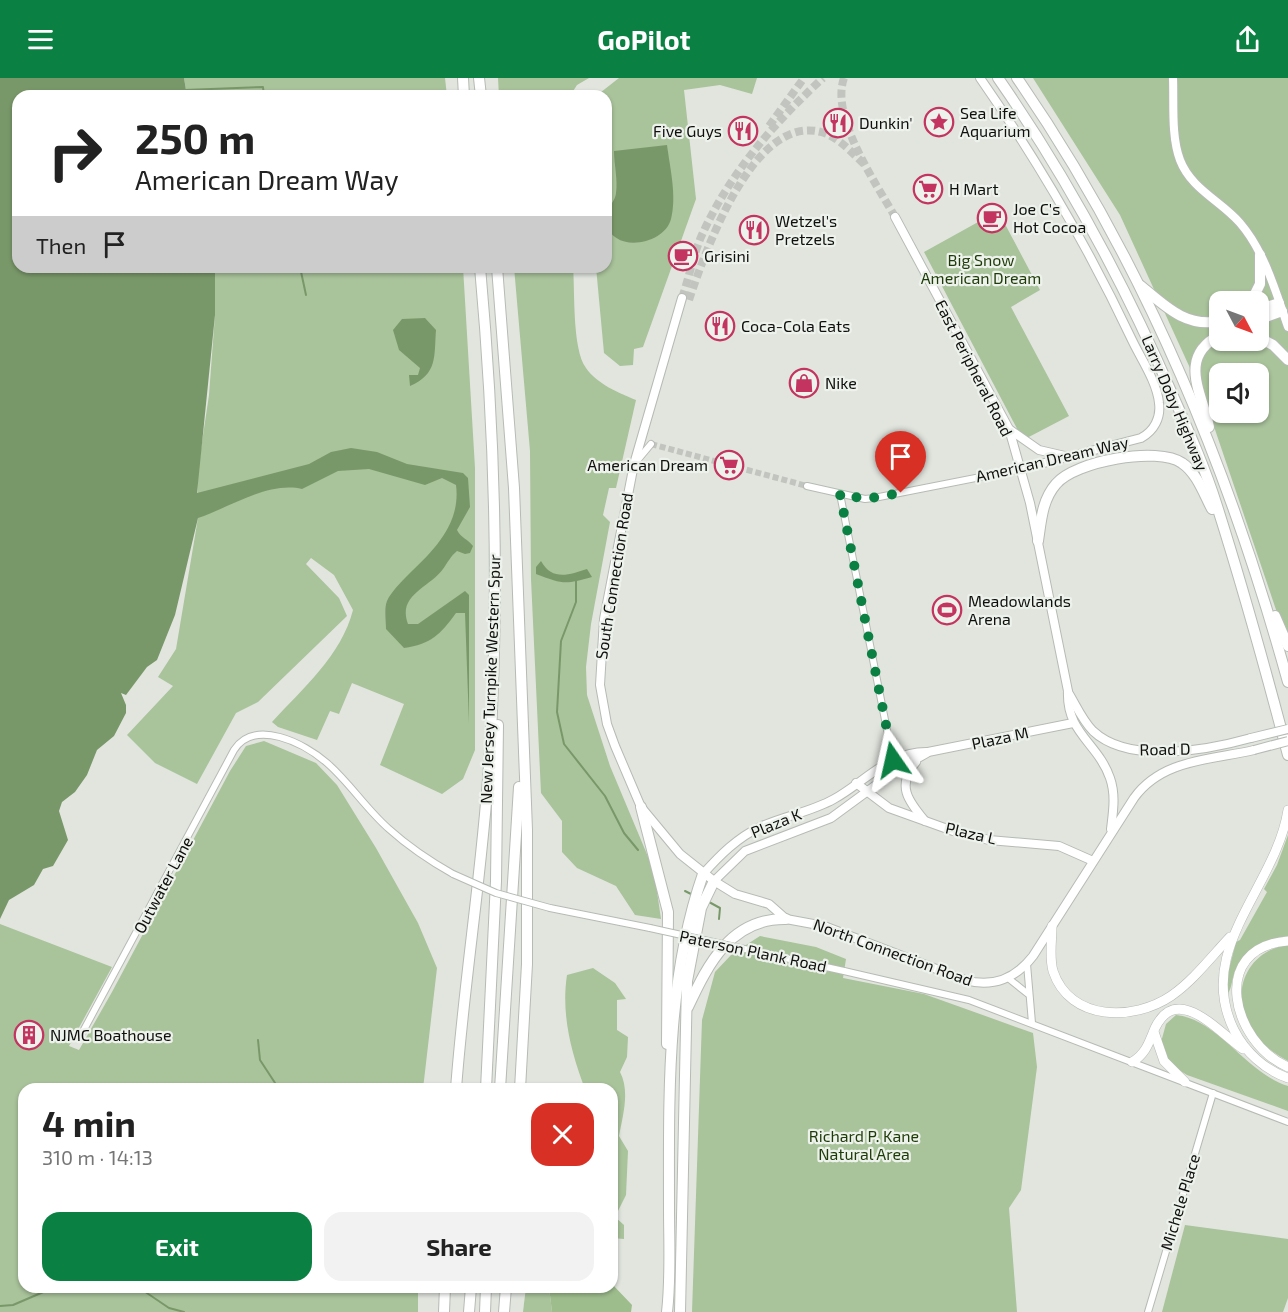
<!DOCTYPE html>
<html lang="en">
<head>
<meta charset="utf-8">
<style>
  :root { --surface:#fff; --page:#f2f2f2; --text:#222; --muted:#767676; --accent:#0b8043 }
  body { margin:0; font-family:"Exo 2",sans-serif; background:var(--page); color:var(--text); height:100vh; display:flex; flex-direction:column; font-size:22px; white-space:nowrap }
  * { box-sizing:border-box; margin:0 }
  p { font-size:20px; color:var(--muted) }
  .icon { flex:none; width:33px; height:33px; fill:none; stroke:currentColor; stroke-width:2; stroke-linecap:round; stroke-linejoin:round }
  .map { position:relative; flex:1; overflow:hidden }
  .side { position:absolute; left:18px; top:1005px; width:600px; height:210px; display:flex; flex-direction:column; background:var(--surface); border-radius:18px; box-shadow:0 2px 4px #0004 }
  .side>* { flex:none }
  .banner { position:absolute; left:12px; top:12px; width:600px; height:183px; border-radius:18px; box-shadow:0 2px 4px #0004; background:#fff; color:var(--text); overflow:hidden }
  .needle { width:39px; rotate:131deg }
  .fabs { position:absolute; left:1209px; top:213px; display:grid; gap:12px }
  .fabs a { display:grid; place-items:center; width:60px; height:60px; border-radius:12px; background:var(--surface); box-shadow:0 2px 4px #0004; font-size:30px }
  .pin { position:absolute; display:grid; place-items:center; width:51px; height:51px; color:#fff; margin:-62px -26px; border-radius:50% 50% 50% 0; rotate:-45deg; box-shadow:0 0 6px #0007 }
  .pin .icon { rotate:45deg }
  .me { position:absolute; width:66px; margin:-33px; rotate:349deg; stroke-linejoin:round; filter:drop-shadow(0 0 4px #0008) }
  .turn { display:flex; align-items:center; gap:21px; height:126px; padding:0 24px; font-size:27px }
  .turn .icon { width:78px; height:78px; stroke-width:2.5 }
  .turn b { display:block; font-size:42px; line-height:51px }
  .then { display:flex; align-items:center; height:57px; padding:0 24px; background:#0003; gap:12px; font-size:22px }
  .round { display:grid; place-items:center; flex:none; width:63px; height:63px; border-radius:18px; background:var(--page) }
  .overview { display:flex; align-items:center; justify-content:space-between; height:102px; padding:0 24px }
  h1 { font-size:36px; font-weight:700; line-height:45px }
  .action { display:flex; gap:12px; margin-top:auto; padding:12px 24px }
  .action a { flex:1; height:69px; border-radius:18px; background:var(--accent); color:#fff; font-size:24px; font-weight:700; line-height:69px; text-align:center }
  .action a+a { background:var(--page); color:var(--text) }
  header { display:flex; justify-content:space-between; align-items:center; height:78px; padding:0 24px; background:var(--accent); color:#fff; font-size:27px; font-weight:700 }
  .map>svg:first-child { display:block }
</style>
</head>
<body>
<header><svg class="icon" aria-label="menu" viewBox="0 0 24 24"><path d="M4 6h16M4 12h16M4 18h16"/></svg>GoPilot<svg class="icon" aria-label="share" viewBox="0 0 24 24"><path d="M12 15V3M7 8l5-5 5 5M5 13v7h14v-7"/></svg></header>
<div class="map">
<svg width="1288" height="1234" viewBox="0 0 1288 1234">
  <rect width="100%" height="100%" fill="#e1e5de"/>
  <!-- green -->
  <g fill="#a9c39b" fill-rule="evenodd">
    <path d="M184,0h261l2,18h-260z"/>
    <path d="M498,0h91l-12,7 -7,11h-71z"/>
    <path d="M619,0h138l-5,16 -32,-9 -36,5 12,109 -53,148 -9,2 -1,16 -13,1 -16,-13 -8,-86h10v-171h-10z"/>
    <path d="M1033,0h255v567l-82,-242 -86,-188zM1220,224h38v38h-38zM1220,296h38v38h-38z"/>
    <path d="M998,133l42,79 -29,17 58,109 -46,24 -99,-188z"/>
    <path d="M215,189h248l12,201v282l-12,29 -21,15 -62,-29 24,-61 -52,-21 -13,31 -9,-3 -13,29 -39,-13 -6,-5c31,-34 69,-66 81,-112l-19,-35 -23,-17 -5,6 33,34 8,18 -89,86 -22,11 -39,71 -42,-21 -28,-28 46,-49 -15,-9 18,-28 22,-131 -1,-42 12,-81 6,-80z"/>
    <path d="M514,189h59c2,24 -1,82 13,101 11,16 33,25 50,32l-20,88h-7l-6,27 7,7 -19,102 -5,43 1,28 23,71 44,105 7,48 -26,-4 -19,-29 -39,-18 -15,-16v-31l-21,-28 -10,-214 -1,-128z"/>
    <path d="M264,663l52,22 21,22 39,63 42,75 19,45 -14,121h-399v198h394v25h-418v-388l112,43 -43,79 10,4 33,-58 118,-221 16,-25z"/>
    <path d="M1288,757v101c-21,3 -45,13 -53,35 -3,7 -3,17 -7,22v-20l8,-31 4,-2 27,-48 -3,-3 13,-24z"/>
    <path d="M760,858l56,11 30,12 -3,19 81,16 109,39 4,34 -16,123 -12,18 8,104h-325l10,-292 13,-48 17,-18z"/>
    <path d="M1288,867v116c-16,-9 -29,-18 -38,-34 -21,-35 -2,-77 38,-82z"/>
    <path d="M593,890l22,15 11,16 -9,1v30l11,7 -1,20 -7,15c10,19 3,43 -1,64l9,15 -2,44 -11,22 9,8v14l-12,-1v-149h-27c-14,-37 -24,-75 -18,-114z"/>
    <path d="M1176,937c42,4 70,58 112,71v25l-101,-36 -19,-12 -7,-21 5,-18z"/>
    <path d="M1185,1147l103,14v59l-5,14h-121z"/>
    <path d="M526,1209h23l3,25h-29z"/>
  </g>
  <!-- forest -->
  <path fill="#9ebd8d" d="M612,1206l20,21 -1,7h-79l-3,-25h63z"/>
  <!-- water -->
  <g fill="#799869">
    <path d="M0,0h184l3,18h-169v171h197v48l-18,178 112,-29 22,-12 20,-4 26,4 30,12 56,9 5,5 2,29 -13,23c4,8 11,9 16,16l-3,7 -5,1 -8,-3c-7,6 -9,11 -14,18 -14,19 -46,26 -35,55h10l47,-33 4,4v128l-4,-110h-9c-16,22 -25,31 -52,35l-18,-19c0,-8 -2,-21 1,-28 4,-9 14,-19 21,-26 26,-25 53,-51 48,-90l-14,-7 -17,7 -56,-16 -31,2 -36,18c-34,-8 -73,19 -104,29l-23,97 -18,45 -10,7 -21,28 -5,-2 5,12v8l-12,23 -17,14 -10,25 -12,17 -13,10 -3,9 9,29 -15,26 -10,3 -9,16 -25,15 -9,19z"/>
    <path d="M667,67c3,23 10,51 4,74 -6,25 -57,36 -65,4 -3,-14 9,-19 10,-30 2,-13 -2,-29 -2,-42z"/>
    <path d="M425,240l11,12c-2,26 2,44 -26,56l-1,-11h9l2,-7 -21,-18 -6,-20 9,-11z"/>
    <path d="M541,483c11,20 28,14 46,8l5,8c-28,8 -29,7 -56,-3v-7z"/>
  </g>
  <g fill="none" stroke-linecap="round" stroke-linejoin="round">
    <!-- stream -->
    <g stroke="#799869" stroke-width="2">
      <path d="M185,12l78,-3 1,9"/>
      <path d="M300,189l6,28"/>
      <path d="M576,502v22l-15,39 -4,71 7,32 41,52 19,37 14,17"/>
      <path d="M685,813l8,4"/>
      <path d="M709,824l11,6 -1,11"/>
      <path d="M258,962l2,20 19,29"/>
      <path d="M138,1209l31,21 15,4"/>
      <path d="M0,1228l13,-1 42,-18"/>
    </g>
    <!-- street-tunnel -->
    <path stroke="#c2c5bf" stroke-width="6" stroke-dasharray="6 3" stroke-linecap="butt" d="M651,366l156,42"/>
    <!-- secondary-tunnel -->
    <g stroke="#c2c5bf" stroke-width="8" stroke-dasharray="8 4" stroke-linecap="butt">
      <path d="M844,0c-14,39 32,105 51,139"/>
      <path d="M769,48l35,-48"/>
      <path d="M682,220c7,-20 11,-42 19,-61 28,-63 72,-113 122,-159"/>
      <path d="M689,222c16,-48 64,-186 132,-168 18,5 31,21 44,33"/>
    </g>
    <!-- street casing -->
    <g stroke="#b6bbb4" stroke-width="8">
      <g id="street">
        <path d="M636,384l15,-18"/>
        <path d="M807,408l58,13 9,-1 147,-29"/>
        <path d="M840,416l53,266"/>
        <path d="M550,830l100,20"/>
        <path d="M1027,886l5,59"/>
        <path d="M844,893l125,29 319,122"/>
        <path d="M1008,900l20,16"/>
        <path d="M80,959l154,-287c21,-32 70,-7 93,13 23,20 39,46 62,66 20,18 41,32 64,45"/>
        <path d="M1148,1234l65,-219"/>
      </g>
    </g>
    <!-- secondary casing -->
    <g stroke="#b6bbb4" stroke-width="10">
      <g id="secondary">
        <path d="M980,0c58,83 109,171 152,262 9,19 25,42 27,63 2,15 -5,28 -18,35l-120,31"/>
        <path d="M1173,0c1,26 -2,58 7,82 11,29 41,41 60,63 25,29 36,70 48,104"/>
        <path d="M895,139l114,212 21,74 38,188c-2,42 30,52 42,87 6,17 3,34 1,51"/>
        <path d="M682,220l-48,166 -30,155 -4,66 7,39 8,22 26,61 39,47 34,27 21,13 34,10 17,15 38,7 141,54c28,8 51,-2 68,-24l101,-158c28,-39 77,-38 120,-48"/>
        <path d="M1009,351l30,21 26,6"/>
        <path d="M1068,614c8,13 14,28 25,39 36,34 115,19 158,7"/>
        <path d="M916,684c-20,23 -8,39 9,59"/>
        <path d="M856,705l33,25 64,23 36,9 70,6 34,15"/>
        <path d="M703,796c17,-19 34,-36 57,-47 24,-11 51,-15 74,-28 31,-17 55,-48 94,-47l145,-29"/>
        <path d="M714,803l31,-30 86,-33 64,-47 32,-18"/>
      </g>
    </g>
    <!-- primary casing -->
    <g stroke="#b6bbb4" stroke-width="10">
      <g id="primary">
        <path d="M1288,732c-12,77 -94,139 -54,220 11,22 31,40 54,48"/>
        <path d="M1052,848c0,15 -3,31 1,45 17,51 81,50 118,25 23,-16 40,-39 59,-59"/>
        <path d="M1288,863c-80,6 -56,102 0,126"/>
        <path d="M1154,954l10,29 21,21"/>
        <path d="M1132,984c14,-8 17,-20 23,-34 23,-47 66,7 88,21"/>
      </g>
    </g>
    <!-- highway casing -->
    <g stroke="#b6bbb4" stroke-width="12">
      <g id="highway">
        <path d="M463,0l1,18"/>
        <path d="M479,0l2,18"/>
        <path d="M998,0c69,99 127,207 175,318 16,36 32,72 44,110 26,82 49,165 71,249"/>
        <path d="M1017,0c127,183 212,390 271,604"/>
        <path d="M497,189l17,221 13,342v134l-7,125"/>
        <path d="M1141,208c24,20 45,42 79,35"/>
        <path d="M1251,224l9,-18v-29"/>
        <path d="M1258,232l21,-7"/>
        <path d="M1258,242l24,-9"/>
        <path d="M1258,259l15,8 15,15"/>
        <path d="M1209,349c-7,-34 -32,-70 11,-92"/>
        <path d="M1038,463c3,-20 4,-41 18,-57 19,-23 102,-38 126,-21 15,10 22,31 30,46"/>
        <path d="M1275,538l13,30"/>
        <path d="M641,729l27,105 -1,132"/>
        <path d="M688,929c20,-43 43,-89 98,-88"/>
        <path d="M456,1011c8,-108 26,-216 33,-324 11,-166 6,-333 -9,-498"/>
        <path d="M486,1011l10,-208 2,-156"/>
        <path d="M500,1011l19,-302"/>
        <path d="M444,1234l1,-25"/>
        <path d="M469,1234l2,-25"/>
        <path d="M485,1234l1,-25"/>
        <path d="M504,1234l2,-25"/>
        <path d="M667,1234c4,-34 2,-70 2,-105 0,-112 -3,-226 34,-333"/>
        <path d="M680,1234l7,-331 14,-73 13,-27"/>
      </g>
    </g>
    <!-- street -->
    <use href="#street" stroke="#fff" stroke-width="6"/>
    <!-- secondary -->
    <use href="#secondary" stroke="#fff" stroke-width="8"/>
    <!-- primary -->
    <use href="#primary" stroke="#fff" stroke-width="9"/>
    <!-- highway -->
    <use href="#highway" stroke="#fff" stroke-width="10"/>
    <!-- street-bridge casing -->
    <g stroke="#b6bbb4" stroke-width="8" stroke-linecap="butt">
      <g id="street-bridge">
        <path d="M453,796l43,19 54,15"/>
        <path d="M650,850l194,43"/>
      </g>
    </g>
    <!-- secondary-bridge casing -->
    <g stroke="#b6bbb4" stroke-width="10" stroke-linecap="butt">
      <g id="secondary-bridge">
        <path d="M1251,660l37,-9"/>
        <path d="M1254,672l34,-9"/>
      </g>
    </g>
    <!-- street-bridge -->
    <use href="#street-bridge" stroke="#fff" stroke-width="6"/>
    <!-- secondary-bridge -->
    <use href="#secondary-bridge" stroke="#fff" stroke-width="8"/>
  </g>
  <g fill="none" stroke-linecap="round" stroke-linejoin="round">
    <!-- route -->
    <path stroke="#0b8043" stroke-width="10" stroke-dasharray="0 18" d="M893,682l-53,-266 25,5 36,-6"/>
  </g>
  <!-- icons -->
  <defs>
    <g id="sight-ring" transform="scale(1.5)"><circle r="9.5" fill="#eef2ec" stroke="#c33560" stroke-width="1.5"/><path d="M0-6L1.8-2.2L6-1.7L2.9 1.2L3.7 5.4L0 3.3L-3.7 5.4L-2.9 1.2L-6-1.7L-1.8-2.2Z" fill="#c33560"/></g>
    <g id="restaurant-ring" transform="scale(1.5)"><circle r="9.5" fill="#eef2ec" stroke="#c33560" stroke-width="1.5"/><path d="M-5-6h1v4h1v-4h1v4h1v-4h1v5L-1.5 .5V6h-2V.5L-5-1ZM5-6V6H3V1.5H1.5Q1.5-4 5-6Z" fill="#c33560"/></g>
    <g id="supermarket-ring" transform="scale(1.5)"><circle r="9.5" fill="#eef2ec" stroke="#c33560" stroke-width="1.5"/><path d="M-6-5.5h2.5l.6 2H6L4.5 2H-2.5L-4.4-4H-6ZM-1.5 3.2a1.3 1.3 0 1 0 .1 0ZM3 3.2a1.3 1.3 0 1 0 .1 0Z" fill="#c33560"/></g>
    <g id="cafe-ring" transform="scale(1.5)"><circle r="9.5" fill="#eef2ec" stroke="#c33560" stroke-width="1.5"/><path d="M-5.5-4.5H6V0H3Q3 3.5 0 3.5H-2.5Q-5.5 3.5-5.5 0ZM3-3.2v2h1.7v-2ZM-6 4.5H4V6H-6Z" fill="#c33560"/></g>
    <g id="shop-ring" transform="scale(1.5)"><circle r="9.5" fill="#eef2ec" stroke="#c33560" stroke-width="1.5"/><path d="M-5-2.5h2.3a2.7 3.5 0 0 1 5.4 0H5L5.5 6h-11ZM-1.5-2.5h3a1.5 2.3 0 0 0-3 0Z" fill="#c33560"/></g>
    <g id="stadium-ring" transform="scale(1.5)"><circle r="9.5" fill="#eef2ec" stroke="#c33560" stroke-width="1.5"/><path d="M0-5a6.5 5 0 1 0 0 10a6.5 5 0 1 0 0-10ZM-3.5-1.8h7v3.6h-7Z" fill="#c33560"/></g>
    <g id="building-ring" transform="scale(1.5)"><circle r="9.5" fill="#eef2ec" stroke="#c33560" stroke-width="1.5"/><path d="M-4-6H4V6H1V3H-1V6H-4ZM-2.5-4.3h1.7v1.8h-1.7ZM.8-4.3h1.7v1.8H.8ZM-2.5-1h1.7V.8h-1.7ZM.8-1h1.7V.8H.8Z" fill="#c33560"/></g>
  </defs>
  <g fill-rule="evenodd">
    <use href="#sight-ring" x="939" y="44"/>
    <use href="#restaurant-ring" x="838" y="45"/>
    <use href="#restaurant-ring" x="743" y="53"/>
    <use href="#supermarket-ring" x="928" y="111"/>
    <use href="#cafe-ring" x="992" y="140"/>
    <use href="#restaurant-ring" x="754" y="152"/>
    <use href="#cafe-ring" x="683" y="178"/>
    <use href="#restaurant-ring" x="720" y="248"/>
    <use href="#shop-ring" x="804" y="305"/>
    <use href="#supermarket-ring" x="729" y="387"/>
    <use href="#stadium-ring" x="947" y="532"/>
    <use href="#building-ring" x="29" y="957"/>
  </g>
  <g text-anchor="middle" stroke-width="4.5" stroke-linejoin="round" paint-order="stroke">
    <!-- poi labels -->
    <g font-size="16" fill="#0f100e" stroke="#eef2ec" text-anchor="start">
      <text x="960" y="41">Sea Life<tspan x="960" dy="18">Aquarium</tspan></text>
      <text x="859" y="51">Dunkin'</text>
      <text x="722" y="59" text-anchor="end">Five Guys</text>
      <text x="949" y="117">H Mart</text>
      <text x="1013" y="137">Joe C's<tspan x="1013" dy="18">Hot Cocoa</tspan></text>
      <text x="775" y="149">Wetzel's<tspan x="775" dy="18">Pretzels</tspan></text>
      <text x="704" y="184">Grisini</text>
      <text x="741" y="254">Coca-Cola Eats</text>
      <text x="825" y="311">Nike</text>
      <text x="708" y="393" text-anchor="end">American Dream</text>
      <text x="968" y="529">Meadowlands<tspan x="968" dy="18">Arena</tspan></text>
      <text x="50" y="963">NJMC Boathouse</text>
    </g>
    <!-- park labels -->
    <g font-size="16" fill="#1d3b07" stroke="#eef2ec">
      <text x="981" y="188">Big Snow<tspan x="981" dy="18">American Dream</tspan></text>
      <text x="864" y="1064">Richard P. Kane<tspan x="864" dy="18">Natural Area</tspan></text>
    </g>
    <!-- street labels -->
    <g font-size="16" fill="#0f100e" stroke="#eef2ec">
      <text transform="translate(974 290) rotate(63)" y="6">East Peripheral Road</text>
      <text transform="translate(1175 325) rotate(67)" y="6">Larry Doby Highway</text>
      <text transform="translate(1052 381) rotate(-13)" y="6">American Dream Way</text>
      <text transform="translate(614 498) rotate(-81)" y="6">South Connection Road</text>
      <text transform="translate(490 601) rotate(-88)" y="6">New Jersey Turnpike Western Spur</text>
      <text transform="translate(1000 660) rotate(-12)" y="6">Plaza M</text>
      <text transform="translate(1165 671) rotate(-1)" y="6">Road D</text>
      <text transform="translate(776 745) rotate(-22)" y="6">Plaza K</text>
      <text transform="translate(971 755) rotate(13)" y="6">Plaza L</text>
      <text transform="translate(163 807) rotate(-62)" y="6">Outwater Lane</text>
      <text transform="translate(753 873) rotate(12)" y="6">Paterson Plank Road</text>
      <text transform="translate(893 874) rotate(20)" y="6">North Connection Road</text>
      <text transform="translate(1180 1124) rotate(-73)" y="6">Michele Place</text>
    </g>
  </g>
</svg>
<div class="fabs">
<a><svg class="needle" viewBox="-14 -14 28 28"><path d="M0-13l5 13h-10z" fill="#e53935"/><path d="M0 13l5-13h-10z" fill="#767676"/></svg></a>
<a><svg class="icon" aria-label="sound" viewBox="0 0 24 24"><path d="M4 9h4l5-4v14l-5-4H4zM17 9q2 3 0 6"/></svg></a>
</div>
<div class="pin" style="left:901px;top:415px;background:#d93025"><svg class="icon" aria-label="arrive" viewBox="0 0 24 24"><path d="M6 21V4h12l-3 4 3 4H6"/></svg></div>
<svg class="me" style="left:893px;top:682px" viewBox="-20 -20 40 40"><path d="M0-17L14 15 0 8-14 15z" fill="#0b8043" stroke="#fff" stroke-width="4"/></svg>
<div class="banner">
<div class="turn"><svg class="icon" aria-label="right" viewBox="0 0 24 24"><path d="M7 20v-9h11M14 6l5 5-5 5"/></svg><div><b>250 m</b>American Dream Way</div></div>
<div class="then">Then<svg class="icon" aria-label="arrive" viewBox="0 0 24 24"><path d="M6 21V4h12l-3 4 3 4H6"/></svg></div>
</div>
<section class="side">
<div class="overview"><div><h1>4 min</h1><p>310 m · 14:13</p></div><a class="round" style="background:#d93025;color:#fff"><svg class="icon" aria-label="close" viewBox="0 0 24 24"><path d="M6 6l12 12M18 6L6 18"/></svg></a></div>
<div class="action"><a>Exit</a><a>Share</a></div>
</section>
</div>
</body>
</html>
